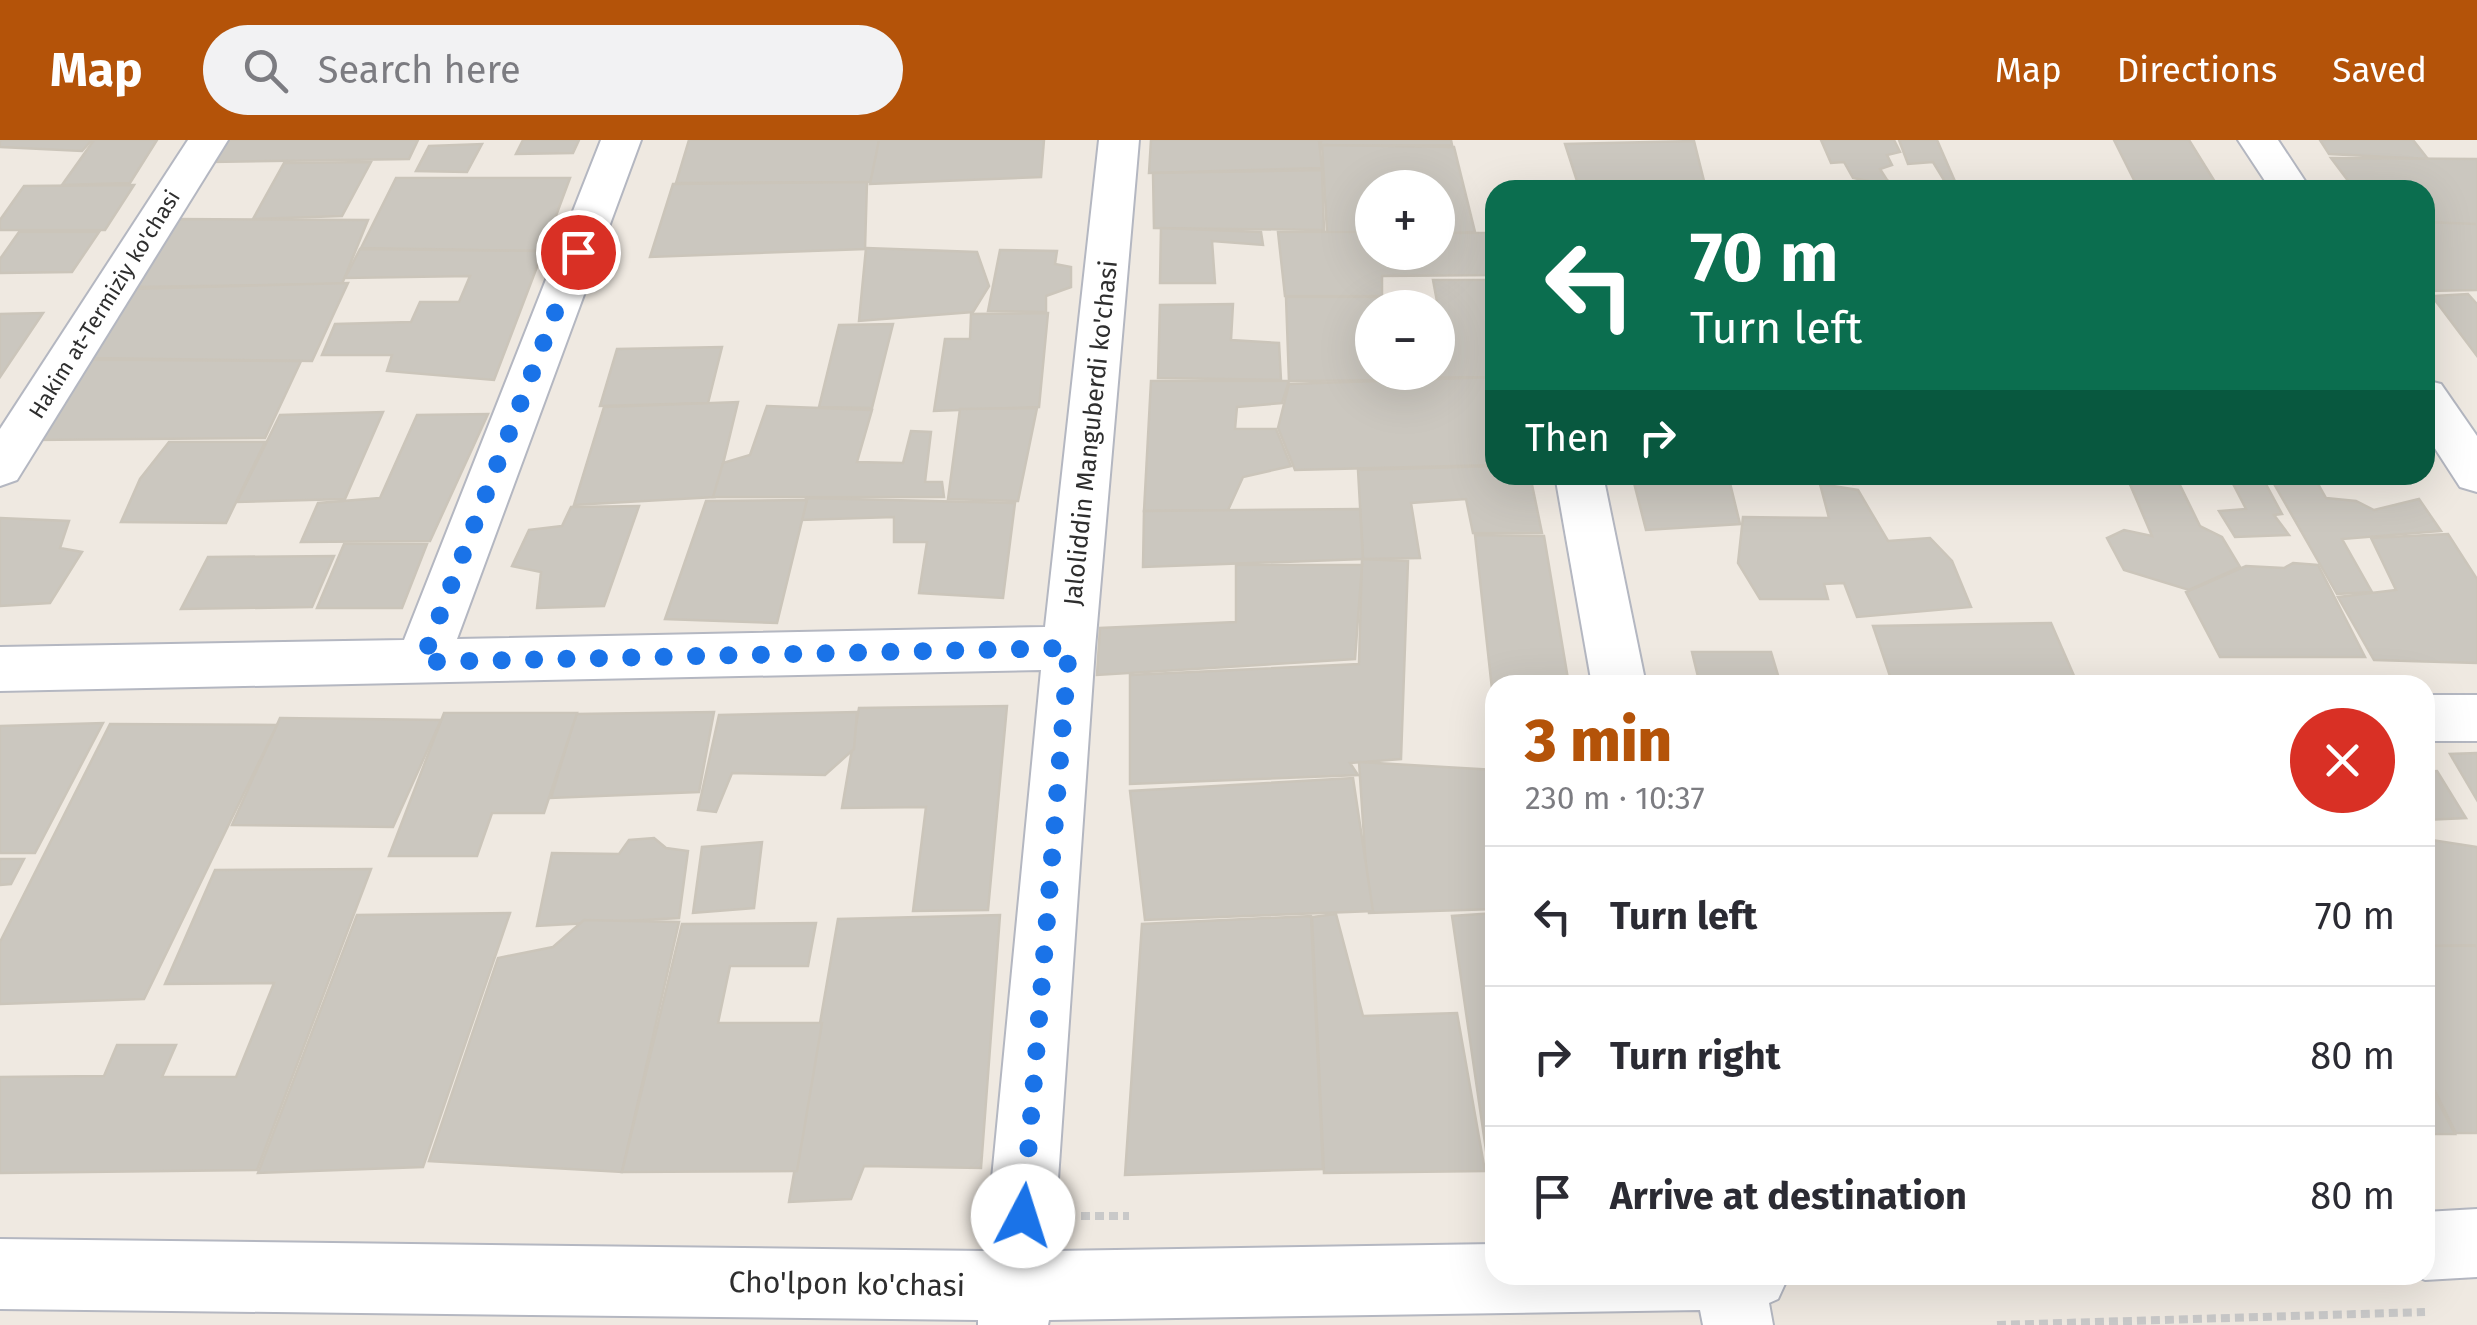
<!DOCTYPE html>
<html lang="en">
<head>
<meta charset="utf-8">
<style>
  :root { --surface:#fff; --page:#f2f2f3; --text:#2b2b33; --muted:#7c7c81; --line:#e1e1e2; --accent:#b45309 }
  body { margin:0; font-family:"Fira Sans",sans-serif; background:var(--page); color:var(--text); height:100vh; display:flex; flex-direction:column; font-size:38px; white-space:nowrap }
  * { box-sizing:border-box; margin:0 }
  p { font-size:32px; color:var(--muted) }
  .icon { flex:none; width:55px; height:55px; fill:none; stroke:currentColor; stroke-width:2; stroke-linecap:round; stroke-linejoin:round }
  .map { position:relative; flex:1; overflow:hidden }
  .details { position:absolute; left:1485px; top:535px; width:950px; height:610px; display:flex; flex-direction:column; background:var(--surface); border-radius:30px; box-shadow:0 10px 40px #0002 }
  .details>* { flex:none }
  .hud { position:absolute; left:1485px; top:40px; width:950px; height:305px; border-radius:30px; box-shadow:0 10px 40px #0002; background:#0b6e4f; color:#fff; overflow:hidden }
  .tools { position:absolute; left:1355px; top:30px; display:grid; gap:20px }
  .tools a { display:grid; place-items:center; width:100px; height:100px; border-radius:50%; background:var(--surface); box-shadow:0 10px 40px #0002; font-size:50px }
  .pin { position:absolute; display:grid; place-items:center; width:85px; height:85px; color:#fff; margin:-42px; border:5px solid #fff; border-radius:50%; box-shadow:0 2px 10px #0007 }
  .me { position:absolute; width:110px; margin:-55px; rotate:5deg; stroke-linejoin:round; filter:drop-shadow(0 0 8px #0008) }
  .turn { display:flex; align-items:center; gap:35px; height:210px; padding:0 40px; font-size:45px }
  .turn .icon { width:130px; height:130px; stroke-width:2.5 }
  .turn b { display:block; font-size:70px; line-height:85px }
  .then { display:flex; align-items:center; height:95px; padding:0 40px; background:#0003; gap:20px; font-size:38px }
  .round { display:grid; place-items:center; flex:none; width:105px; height:105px; border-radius:52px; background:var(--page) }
  .headline { display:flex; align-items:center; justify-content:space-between; height:170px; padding:0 40px }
  h1 { font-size:60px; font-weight:800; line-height:75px; color:var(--accent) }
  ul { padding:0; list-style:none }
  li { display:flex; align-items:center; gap:30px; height:140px; padding:0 40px; border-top:2px solid var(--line) }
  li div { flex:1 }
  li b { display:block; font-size:38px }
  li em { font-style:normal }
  header { display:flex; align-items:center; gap:60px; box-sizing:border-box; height:140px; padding:0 50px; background:var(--accent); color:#fff }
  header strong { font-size:48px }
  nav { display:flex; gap:55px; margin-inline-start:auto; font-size:35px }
  .search { width:700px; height:90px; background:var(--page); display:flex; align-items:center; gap:25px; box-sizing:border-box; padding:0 35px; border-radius:55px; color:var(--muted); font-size:38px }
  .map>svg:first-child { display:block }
</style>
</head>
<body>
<header>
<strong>Map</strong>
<div class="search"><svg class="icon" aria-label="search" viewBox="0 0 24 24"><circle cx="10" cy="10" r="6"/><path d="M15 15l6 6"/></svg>Search here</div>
<nav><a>Map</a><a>Directions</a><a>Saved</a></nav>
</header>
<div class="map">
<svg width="2477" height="1185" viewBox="0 0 2477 1185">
  <rect width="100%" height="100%" fill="#efe9e1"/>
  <!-- building -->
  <g fill="#cbc7bf" stroke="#cbc5ba" stroke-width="2.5">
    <path d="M0,0h92l-10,11 -82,-4z"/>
    <path d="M94,0h63l-27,43 -68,2z"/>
    <path d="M225,0h193l-9,19 -197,3z"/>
    <path d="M523,0h56l-6,13 -57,1z"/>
    <path d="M689,0h190l-6,42 -197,1z"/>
    <path d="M879,0h165l-3,37 -171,7z"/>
    <path d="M1151,0h168l3,28 -173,5z"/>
    <path d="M1321,0h130l1,5 -131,1z"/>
    <path d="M1821,0h73l6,12 -13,3 5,10 -12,4 7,11 16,10h-37l2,-9 -15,-3 -9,-16 -13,1z"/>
    <path d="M1899,0h38l20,46 -10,-1 -14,-23 -25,2z"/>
    <path d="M2114,0h75l31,50h-81z"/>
    <path d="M2320,0h93l15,19 -99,-5z"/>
    <path d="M1694,1l10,40h-127l-12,-37z"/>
    <path d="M482,4l-15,28 -51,-1 13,-25z"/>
    <path d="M1322,5l132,2 21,85 -37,2v-46h-66v45l-45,-1z"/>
    <path d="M2331,18l146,1v66l-52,-1v-34h-70z"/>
    <path d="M371,22l-29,54 -89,3 31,-56z"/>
    <path d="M1322,30l2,60 -170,-2 -1,-55z"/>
    <path d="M396,38h174l-27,73 -182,-3z"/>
    <path d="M867,42l-2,67 -215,8 23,-73z"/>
    <path d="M134,45l-29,45h-105v-10l24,-34z"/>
    <path d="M175,79l193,1 -26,64 -212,3z"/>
    <path d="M2425,82l52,2v66l-50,1z"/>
    <path d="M1161,88l100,4 2,13 -51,-4 3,42h-55z"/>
    <path d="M19,92h80l-27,40 -72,1v-14z"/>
    <path d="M1278,92h94v20h66v-19h57v42l-113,1v20h-97z"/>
    <path d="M866,108l111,4 12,34 -16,26 -114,9z"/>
    <path d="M360,109l183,2 -49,129 -107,-9 5,-16h-70l13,-31 76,-2 9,-20h39l11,-26 -125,2z"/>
    <path d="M1000,110l57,1 -2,13 16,3v20l-25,9v16l-58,-1z"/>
    <path d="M1433,140h62v97l-93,1 -1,-6h37v-34l6,1z"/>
    <path d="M348,143l-36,78 -225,-3 44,-69z"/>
    <path d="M2468,154l9,10v52l-45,-60z"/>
    <path d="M1286,157h98l2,11h-14v64h28l2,8 -113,1z"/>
    <path d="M1233,164l-2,36 48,3 2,37 -123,-2 2,-73z"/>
    <path d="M43,173l-43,64v-63z"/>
    <path d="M1048,173l-9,94 -105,4 11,-72h25l1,-25z"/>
    <path d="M893,184l-21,84 -53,-1 20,-82z"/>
    <path d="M722,207l-14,56 -108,3 17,-57z"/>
    <path d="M85,220h65l151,1 -36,77 -232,2z"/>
    <path d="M1495,237v88l-200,5 -17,-42 11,-44z"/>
    <path d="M1151,241h138l-7,22 -45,4 -2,22h41l15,37 -48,11 -15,33 -84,1z"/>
    <path d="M738,262l-23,95 -141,8 30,-98z"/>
    <path d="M767,266l105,4 -15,52 46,1 8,-32 20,1 -6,50h17l2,15h-231l10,-34 27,-8z"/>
    <path d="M1037,268l-19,93 -70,-2 12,-90z"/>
    <path d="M383,272l-38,87 -108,3 43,-87z"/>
    <path d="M488,274l-58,127 -129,1 17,-39 62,-5 37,-83z"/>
    <path d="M169,302h96l-39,81 -105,-1 19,-43z"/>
    <path d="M1495,326v9h35l12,58h-69l-7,-34 -55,4 9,55 -57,1 -5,-89z"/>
    <path d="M1632,335h96l12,49 -94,6z"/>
    <path d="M1850,335h139l2,3 -138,6z"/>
    <path d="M2126,335h49l25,51 22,11 18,30 -51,23 -65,-20 -17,-32 17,-8 28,6z"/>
    <path d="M2261,335l21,39 -8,1 15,20 -54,2 -16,-26 27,-2 -17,-33z"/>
    <path d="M2269,335h44l13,23 30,3 18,9 45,-11 22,32 -99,8 30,53 -35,2z"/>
    <path d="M1820,344l38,6 30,51 42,-3 22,23 19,46 -114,10 -13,-34 -20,1 4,15h-68l-22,-36 5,-46 86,1z"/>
    <path d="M806,358l209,5 -12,95 -84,-5 8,-51h-33v-25l-93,3z"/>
    <path d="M807,360l-30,123 -112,-4 41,-118z"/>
    <path d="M639,366l-35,100 -67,2 4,-36 -29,-6 17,-36 33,-4 9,-19z"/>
    <path d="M1360,369l3,50 -220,8 1,-56z"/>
    <path d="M0,378l69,3 -9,27 22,4 -32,51 -50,3z"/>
    <path d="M2448,394l29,45v84l-103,-3 -36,-63 58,-7 -25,-52z"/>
    <path d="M1475,395l69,1 25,149h-74v31z"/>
    <path d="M344,404h83l-25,64h-85z"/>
    <path d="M334,416l-22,51 -131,2 27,-52z"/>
    <path d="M1362,419l46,2 -7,198 -51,4 8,12 -228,9v-109l229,-11z"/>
    <path d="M2293,423l25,2 47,92h-145l-34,-65 60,-26 38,2z"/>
    <path d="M1236,425h126l-7,94 -258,16 3,-47 136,-6z"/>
    <path d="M2051,483l27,62h-185l-20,-59z"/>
    <path d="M1692,512h79l10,33h-81z"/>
    <path d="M1007,566l-19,204 -75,1 13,-104 -84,1 17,-100z"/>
    <path d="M714,572l-15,80 -148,6 25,-84z"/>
    <path d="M857,572l-3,37 -29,26 -93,-2 -16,39 -18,-2 21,-95z"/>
    <path d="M444,573h133l-33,100h-52l-15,43h-88z"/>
    <path d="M280,578l161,2 -48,107 -161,-2z"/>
    <path d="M103,583l-68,130h-35v-127z"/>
    <path d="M110,584l167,1 -133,274 -144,5v-62z"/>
    <path d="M2477,613v47l-27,-46z"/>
    <path d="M1359,622l136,8v139l-126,4z"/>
    <path d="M2437,631l29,47 -41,2v-48z"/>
    <path d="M1353,638l20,133 -228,9 -15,-129z"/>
    <path d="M654,698l12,10 22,3 -9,67 -142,8 15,-73 67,1 10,-14z"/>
    <path d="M2425,699l52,8v98l-52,1z"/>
    <path d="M762,702l-8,66 -61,5 9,-66z"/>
    <path d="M0,719h24l-13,25 -11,1z"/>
    <path d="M371,729l-114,301 -257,3v-96l104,-1 13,-31h59l-14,32h74l38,-94 -109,1 50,-114z"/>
    <path d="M510,773l-87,254 -165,6 99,-258z"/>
    <path d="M1495,773v251h-7l-36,-248z"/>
    <path d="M1336,774l27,102 94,-3 28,158 -161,2 -12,-256z"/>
    <path d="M1000,775l-19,253 -117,-2 -13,33 -62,3 49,-283z"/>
    <path d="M1311,776l12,253 -198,6 17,-251z"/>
    <path d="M584,780l95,2 -57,250 -193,-11 69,-203 55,-11z"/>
    <path d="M816,783l-8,43h-78l-12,57h104l-25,148 -175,1 60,-248z"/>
    <path d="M2425,806h52v187h-21l-31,-62z"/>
    <path d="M2425,936l30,58h-30z"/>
  </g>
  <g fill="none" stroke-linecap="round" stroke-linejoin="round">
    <!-- minor casing -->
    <g stroke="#b4b7c1" stroke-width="4">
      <g id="minor">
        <path d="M188,0h40l-211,340 -17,6v-57z"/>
        <path d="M601,0h40l-184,499 588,-12 54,-487h40l-44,508 -42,603 442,-7v31h294l-11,24 -9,4 4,22h-70l-3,-15 -651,10 -1,5h-70v-5l-978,-11v-70l985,12 56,-581 -1041,21v-44l404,-7z"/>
        <path d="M2238,0h40l33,50h-40z"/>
        <path d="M2425,240l16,4 36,52v56l-17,-5 -35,-54z"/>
        <path d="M1555,335h48l43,210h-54z"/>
        <rect x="2425" y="555" width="52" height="46"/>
        <path d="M2477,1069v68l-52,3 -12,-5h12v-63z"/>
      </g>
    </g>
    <!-- path -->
    <g stroke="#c9c9c9" stroke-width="8" stroke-dasharray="9 5" stroke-linecap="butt">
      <path d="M1081,1076h48"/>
      <path d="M1997,1185l428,-13"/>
    </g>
    <!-- minor -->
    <use href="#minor" fill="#fff" fill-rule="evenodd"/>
  </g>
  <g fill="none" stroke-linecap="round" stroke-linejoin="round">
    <!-- route -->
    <path stroke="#1a73e8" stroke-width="18" stroke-dasharray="0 32.4" d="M578,112l-156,410 647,-14 -46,568"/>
  </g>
  <g text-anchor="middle" stroke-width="10" stroke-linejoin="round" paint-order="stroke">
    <!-- far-street labels -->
    <g font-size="22" fill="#2e2e2e" stroke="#fff">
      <text transform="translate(104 164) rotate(-58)" y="8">Hakim at-Termiziy ko'chasi</text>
    </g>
    <!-- street labels -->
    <g font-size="25" fill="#2e2e2e" stroke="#fff">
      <text transform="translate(1090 293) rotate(-84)" y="9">Jaloliddin Manguberdi ko'chasi</text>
    </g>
    <!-- near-street labels -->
    <g font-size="30" fill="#2e2e2e" stroke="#fff">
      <text transform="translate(847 1144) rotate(1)" y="10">Cho'lpon ko'chasi</text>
    </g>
  </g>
</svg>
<div class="tools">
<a>+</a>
<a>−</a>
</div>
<div class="pin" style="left:578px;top:112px;background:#d93025"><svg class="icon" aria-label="arrive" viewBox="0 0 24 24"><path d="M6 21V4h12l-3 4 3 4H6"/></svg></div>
<svg class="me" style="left:1023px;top:1076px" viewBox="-20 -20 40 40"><circle r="19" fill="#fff"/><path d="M0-13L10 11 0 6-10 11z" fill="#1a73e8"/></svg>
<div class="hud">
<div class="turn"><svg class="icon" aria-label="left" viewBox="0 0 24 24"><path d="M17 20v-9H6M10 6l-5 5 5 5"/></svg><div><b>70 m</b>Turn left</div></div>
<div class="then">Then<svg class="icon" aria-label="right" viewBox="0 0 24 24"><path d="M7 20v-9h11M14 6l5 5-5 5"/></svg></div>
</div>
<section class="details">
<div class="headline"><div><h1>3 min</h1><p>230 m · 10:37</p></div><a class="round" style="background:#d93025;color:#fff"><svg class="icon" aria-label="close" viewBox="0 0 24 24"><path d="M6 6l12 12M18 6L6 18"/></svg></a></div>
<ul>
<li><svg class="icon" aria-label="left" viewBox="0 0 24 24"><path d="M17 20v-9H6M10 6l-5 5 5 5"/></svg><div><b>Turn left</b></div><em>70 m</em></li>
<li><svg class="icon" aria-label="right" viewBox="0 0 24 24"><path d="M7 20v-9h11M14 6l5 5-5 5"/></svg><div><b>Turn right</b></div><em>80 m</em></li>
<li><svg class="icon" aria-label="arrive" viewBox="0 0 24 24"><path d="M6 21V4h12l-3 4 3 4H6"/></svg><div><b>Arrive at destination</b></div><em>80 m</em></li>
</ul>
</section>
</div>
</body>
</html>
